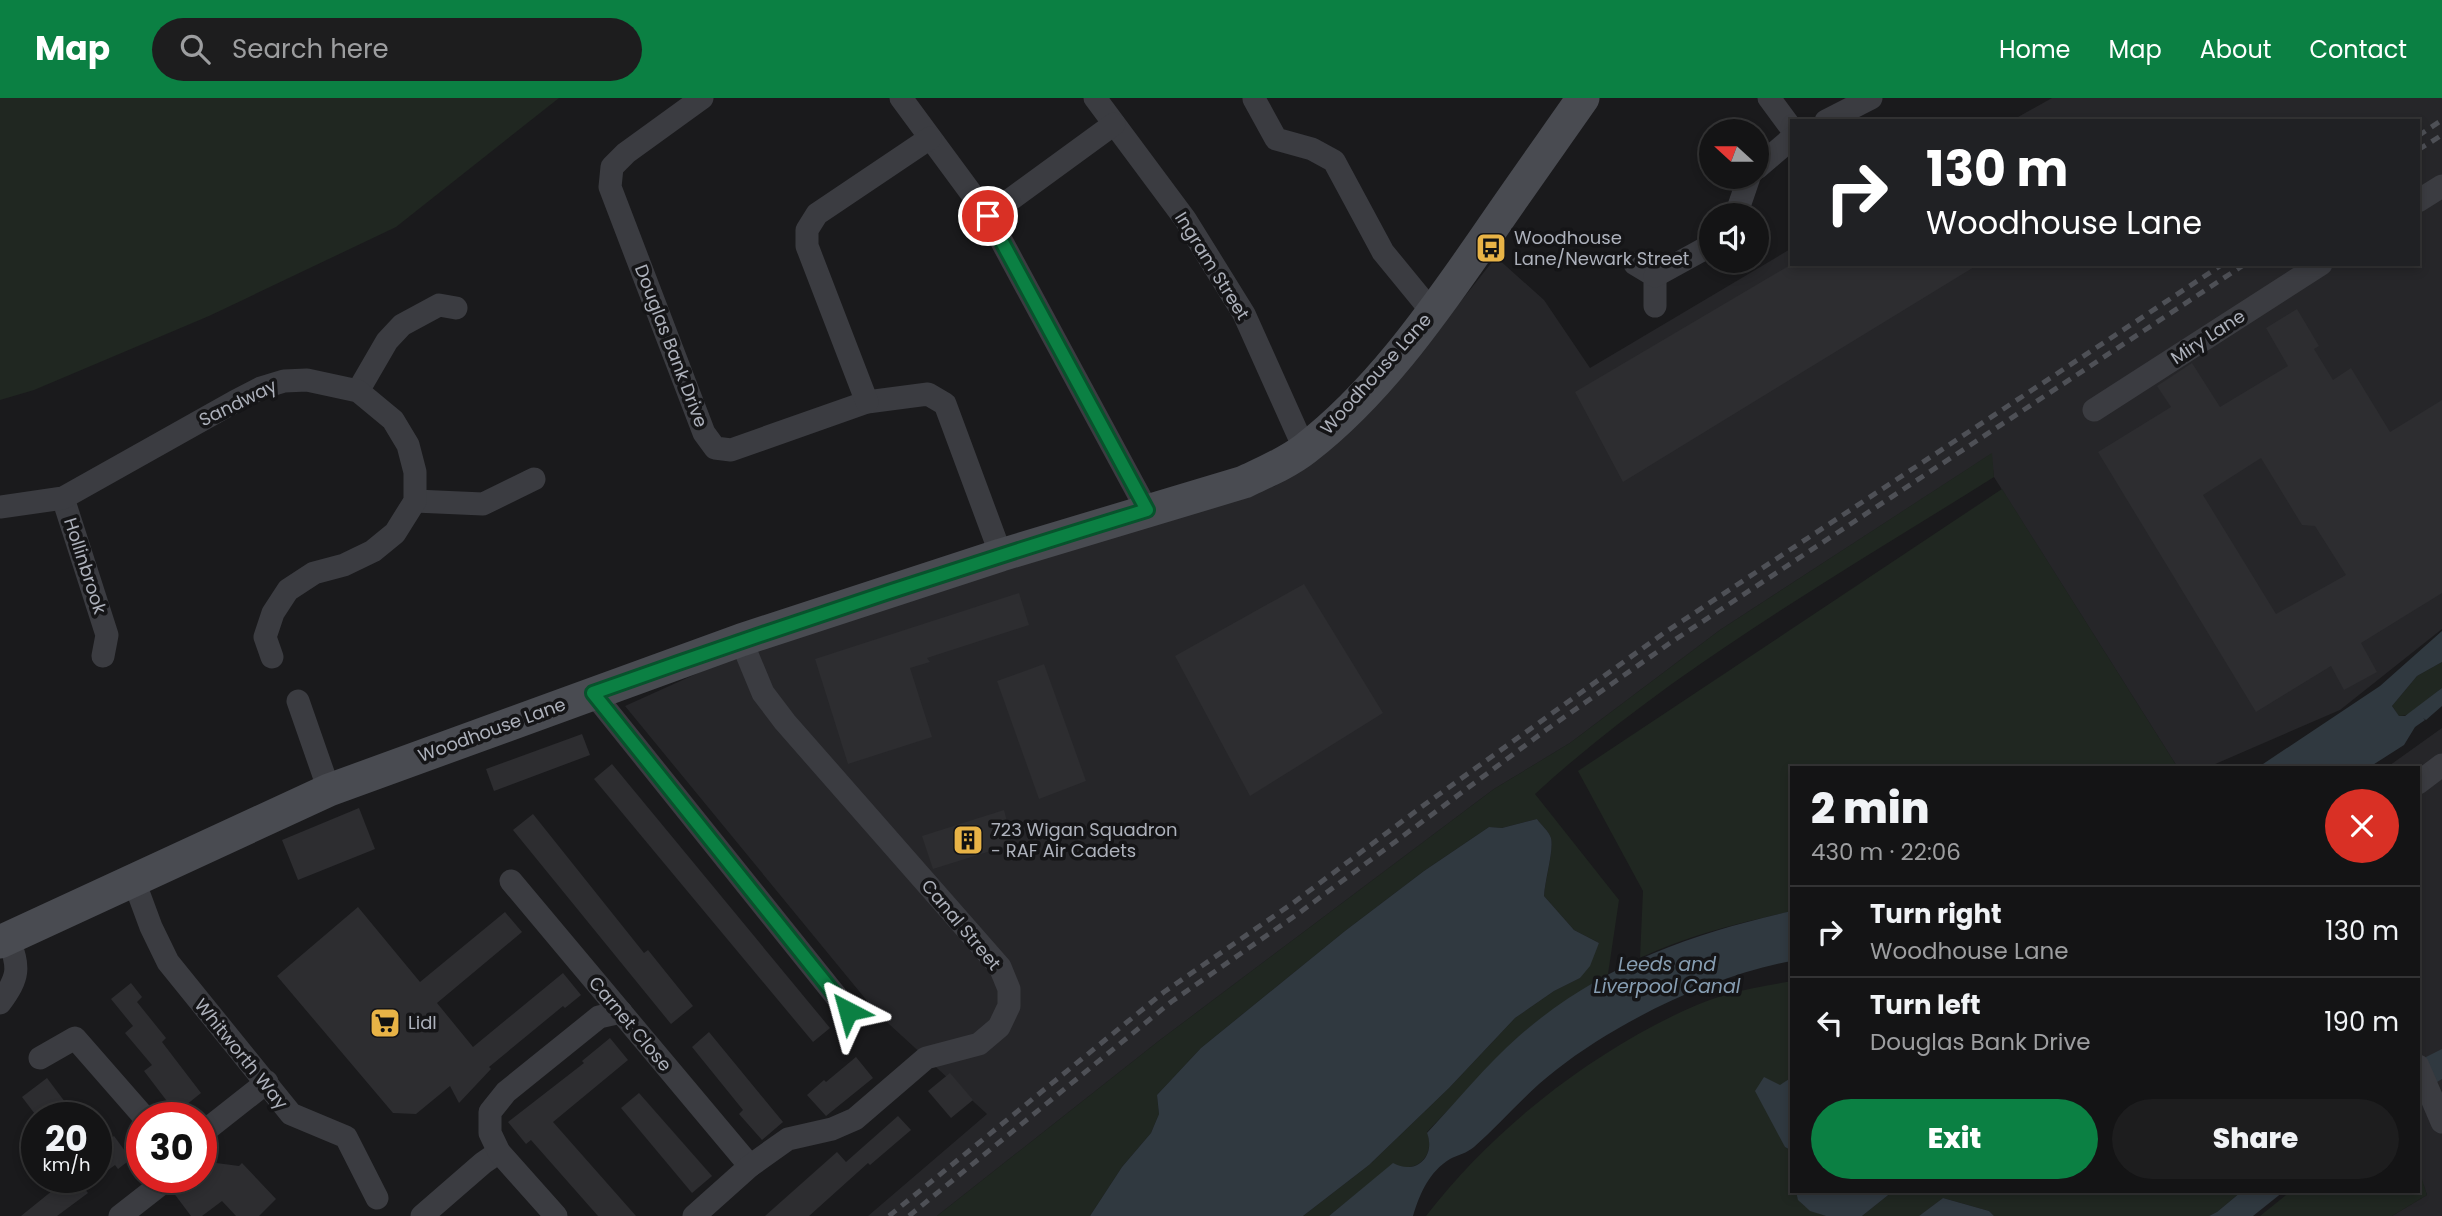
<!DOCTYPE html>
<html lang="en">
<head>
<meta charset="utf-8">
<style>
  :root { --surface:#141415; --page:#1d1d1e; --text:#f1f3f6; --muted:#9d9ea0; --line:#333334; --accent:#0b8043 }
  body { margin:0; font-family:Poppins,sans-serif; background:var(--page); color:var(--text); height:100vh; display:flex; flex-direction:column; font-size:26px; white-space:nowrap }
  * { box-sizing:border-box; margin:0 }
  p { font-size:23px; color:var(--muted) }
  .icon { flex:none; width:38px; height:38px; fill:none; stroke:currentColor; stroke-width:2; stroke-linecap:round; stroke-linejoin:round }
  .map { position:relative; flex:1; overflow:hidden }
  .panel { position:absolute; left:1790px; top:668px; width:630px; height:427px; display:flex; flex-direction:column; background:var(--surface); border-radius:0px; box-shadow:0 4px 10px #0003,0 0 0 2px var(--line) }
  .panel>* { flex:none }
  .top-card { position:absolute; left:1790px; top:21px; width:630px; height:147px; border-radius:0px; box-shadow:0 4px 10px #0003,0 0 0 2px var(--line); background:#202124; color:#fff; overflow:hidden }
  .needle { width:46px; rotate:291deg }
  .buttons { position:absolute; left:1699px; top:21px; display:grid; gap:14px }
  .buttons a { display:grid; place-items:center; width:70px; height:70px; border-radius:50%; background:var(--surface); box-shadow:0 4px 10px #0003,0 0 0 2px var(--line); font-size:35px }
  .speed { position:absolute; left:21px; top:1004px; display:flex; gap:14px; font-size:35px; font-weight:700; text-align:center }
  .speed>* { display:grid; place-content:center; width:91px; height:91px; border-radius:50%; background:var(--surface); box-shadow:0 4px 10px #0003,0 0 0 2px var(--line); line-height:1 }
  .speed small { font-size:18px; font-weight:400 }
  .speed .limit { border:10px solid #d22; background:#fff; color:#111 }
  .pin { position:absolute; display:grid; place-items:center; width:60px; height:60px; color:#fff; margin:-30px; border:4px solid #fff; border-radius:50%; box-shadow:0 2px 7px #0007 }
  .me { position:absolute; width:77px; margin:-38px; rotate:321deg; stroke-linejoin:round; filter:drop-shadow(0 0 5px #0008) }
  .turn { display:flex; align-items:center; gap:24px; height:147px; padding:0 21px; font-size:32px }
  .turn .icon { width:91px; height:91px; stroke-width:2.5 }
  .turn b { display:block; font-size:49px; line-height:60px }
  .round { display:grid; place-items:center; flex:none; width:74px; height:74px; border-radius:37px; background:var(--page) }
  .overview { display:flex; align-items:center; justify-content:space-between; height:119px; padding:0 21px }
  h1 { font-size:42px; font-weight:800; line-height:52px }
  .action { display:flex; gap:14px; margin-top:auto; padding:14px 21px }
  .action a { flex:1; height:80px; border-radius:42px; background:var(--accent); color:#fff; font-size:28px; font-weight:800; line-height:80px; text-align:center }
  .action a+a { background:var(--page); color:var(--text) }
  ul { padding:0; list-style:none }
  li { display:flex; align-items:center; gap:21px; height:91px; padding:0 21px; border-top:2px solid var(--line) }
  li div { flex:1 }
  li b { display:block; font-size:26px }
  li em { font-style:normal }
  header { display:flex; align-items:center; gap:42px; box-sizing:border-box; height:98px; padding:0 35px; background:var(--accent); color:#fff }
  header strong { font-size:33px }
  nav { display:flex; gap:38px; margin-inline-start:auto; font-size:24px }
  .search { width:490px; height:63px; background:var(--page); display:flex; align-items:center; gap:18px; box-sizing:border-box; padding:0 24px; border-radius:38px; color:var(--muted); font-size:26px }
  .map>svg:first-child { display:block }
</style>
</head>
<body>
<header>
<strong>Map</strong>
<div class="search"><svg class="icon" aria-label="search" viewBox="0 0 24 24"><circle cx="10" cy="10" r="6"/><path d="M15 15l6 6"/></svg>Search here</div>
<nav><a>Home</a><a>Map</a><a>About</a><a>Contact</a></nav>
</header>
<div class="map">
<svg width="2442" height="1118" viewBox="0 0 2442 1118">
  <rect width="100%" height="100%" fill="#1a1a1c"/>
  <!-- built -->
  <g fill="#262629">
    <path d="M2052,0h390v531l-102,81 -134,58h-28l-184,-291 -3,-23 -271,176 -150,113 -76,46 -334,251 -223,176h-69l119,-102 -110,-101 -252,-307 166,-75 229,-66 255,-79 136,-122 85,-107 48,43 46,68 202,-120v16h626v-143h-407z"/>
    <path d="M2442,630v488h-50l35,-21 -9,-25v-402h-32z"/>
  </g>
  <!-- green -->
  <g fill="#202721">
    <path d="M0,0h559l-163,129 -187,89 -175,74 -34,10z"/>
    <path d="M1992,355l2,24c-154,97 -324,193 -459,317l84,106 -11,74 -64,42 -27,22 -90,94c9,24 -11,43 -34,32l-64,52h-26l66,-51 80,-77 66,-70 39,-27 26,-13 19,-35 -25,-13 -30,-34c1,-16 10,-46 7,-58 -2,-7 -10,-13 -14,-19l-35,9 -13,-1 -65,44 -79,60 -144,117 -44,47 2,19 -8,19 -29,34 -32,49h-153l223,-176 334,-251 76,-46 150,-113z"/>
    <path d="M2002,391l176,279h-386v143c-51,12 -104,24 -152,47l3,-67 -65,-120z"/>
    <path d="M2442,564v26c-12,10 -27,28 -43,28l-7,-10 25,-30z"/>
    <path d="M1792,883v96l-12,9 5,61 7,4v41h4c3,15 17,19 30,24h-400c60,-78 142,-145 229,-191 23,-12 48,-24 74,-31 20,-6 42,-9 63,-13z"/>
    <path d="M2419,1072l8,25 -35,21h-132l30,-24h128z"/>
    <path d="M1892,1094h349l-24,20 -8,4h-215l-5,-5 -46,-13 -24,18h-57z"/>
  </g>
  <!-- water -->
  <g fill="#303940">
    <path d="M2442,533v31l-25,14 -25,30 7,10h6l37,-28v18l-16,14 -3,-2 2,2 -10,7 -11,18 -36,23h-111l123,-82z"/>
    <path d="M1537,721c4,6 12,12 14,19 3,12 -6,41 -7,58l30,34 25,13 -9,23 -10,12 -26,13 -39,27 -66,70 -80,77 -66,51h-213l32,-49 29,-34 8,-19 -2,-19 44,-47 144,-117 79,-60 65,-44 13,1z"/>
    <path d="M1792,813v50c-78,14 -174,60 -236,109 -30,23 -54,52 -82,77 -7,6 -16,8 -24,12 -21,13 -30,34 -37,57h-84l64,-53c23,13 43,-7 34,-30 30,-32 59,-68 92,-97 80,-70 171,-102 273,-125z"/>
    <path d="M2442,951v30l-23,14 -1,-32z"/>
    <path d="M1764,979l16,8 12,-8v74l-7,-4 -30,-56z"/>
    <path d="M1796,1094h96l-30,24h-36l-16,-5 -12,-11z"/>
    <path d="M2241,1094h42l-30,24h-44l8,-4z"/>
    <path d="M1943,1100l46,13 5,5h-75z"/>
  </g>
  <!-- building -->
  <g fill="#2d2d30" fill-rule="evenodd">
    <path d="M1792,166h187l-356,218 -48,-90z"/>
    <path d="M2297,211l22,37 -5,3 19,31 18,-12 39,64 52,-32v193l-81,50 16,29 -33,18 -13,-24 -75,46 -158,-260 73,-45 -14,-21 35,-23 28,44 68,-41 -22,-38zM2261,360l41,67 13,1 31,49 -70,39 -73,-119z"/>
    <path d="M1304,486l79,129 -133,83 -75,-140z"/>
    <path d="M1019,495l10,32 -102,33 3,4 -20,6 22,69 -84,27 -33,-105z"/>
    <path d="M1044,566l42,117 -47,18 -42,-118z"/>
    <path d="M582,636l8,21 -96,36 -8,-22z"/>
    <path d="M612,666l218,264 -17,14 -219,-263z"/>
    <path d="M359,710l16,41 -77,31 -16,-40z"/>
    <path d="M1004,712l9,34 -80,25 -11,-33z"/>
    <path d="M533,716l111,139 4,-3 45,56 -22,18 -158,-194z"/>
    <path d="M358,809l62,75 85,-70 17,20 -85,71 36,44 90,-74 18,22 -16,13 -2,-2 -74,61 2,2 -32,34 -9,-17 -34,28 -23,-1 -116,-137z"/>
    <path d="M131,885l11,14 -5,5 29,36 -4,4 39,51 -25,20 -32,-42 8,-6 -27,-32 8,-7 -22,-27z"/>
    <path d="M709,934l74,90 -21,18 -23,-26 4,-4 -51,-63z"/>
    <path d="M610,940l18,22 -75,62 83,94h-38l-67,-76 -5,4 -18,-22 76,-59 -2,-2z"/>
    <path d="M856,959l17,21 -47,38 -19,-21 17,-15 2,2z"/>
    <path d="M950,975l23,27 -22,18 -23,-27z"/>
    <path d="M47,980l30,40h-39l-16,-21z"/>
    <path d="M639,995l73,83 -20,17 -71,-85z"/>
    <path d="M898,1018l13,14 -41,35 -2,-2 -59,53h-44l72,-64 9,10z"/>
    <path d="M114,1038l17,23 -13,10 -3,-4 -31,23 4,5 -31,23h-36l47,-38h28v-29z"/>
    <path d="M201,1063l38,5 3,-3 34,36 -17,17h-23l-14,-15 -20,15h-11l-18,-24 12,-14h16z"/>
  </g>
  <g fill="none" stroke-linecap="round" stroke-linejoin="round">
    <!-- street -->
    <g stroke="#3b3c41" stroke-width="23">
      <path d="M702,0l-76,55 -14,14 -2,20 94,246 11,15 16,2 136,-48 61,-8 17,10 56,151"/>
      <path d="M901,0l87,118 159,294"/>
      <path d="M1095,0l90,121 59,95 61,136"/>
      <path d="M1769,0l23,31"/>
      <path d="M1254,1l22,40 36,10 22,12 49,91 50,61"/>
      <path d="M1826,23l45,-23"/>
      <path d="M1757,70l35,-30"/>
      <path d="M2418,103l24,-15"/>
      <path d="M1736,117l13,-38"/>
      <path d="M988,118l126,-92"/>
      <path d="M1635,166l20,12v30"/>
      <path d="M1655,178l49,-27 8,-7"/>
      <path d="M358,293l29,-50 15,-16 37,-20 17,3"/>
      <path d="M867,304l-60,-156v-16l10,-16 113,-76"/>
      <path d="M2094,312l227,-146"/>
      <path d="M63,400l44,137 -4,21"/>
      <path d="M415,403l68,3 51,-25"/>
      <path d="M0,409l63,-9 171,-96 27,-14 23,-7 23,-1 51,11 35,29 15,25 7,27v29l-20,32 -22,18 -29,14 -30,8 -26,17 -15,23 -8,24 7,20"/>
      <path d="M593,595l255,318"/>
      <path d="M298,603l31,89"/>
      <path d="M2418,685l24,-18"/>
      <path d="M134,783l17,46 17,35 123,152 55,23 31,61"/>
      <path d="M511,783l239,285"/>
      <path d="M0,905c19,-26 20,-35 8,-65"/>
      <path d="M40,960l35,-20 70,80"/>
      <path d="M2418,968l24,56"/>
      <path d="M201,1036l66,-52"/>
      <path d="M120,1118l41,-32 5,-6"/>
      <path d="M422,1118l61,-53 16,-11"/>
      <path d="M556,1118l-57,-64 -9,-19v-21l16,-20 93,-75 22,-5"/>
      <path d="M694,1118l56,-50 38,-27 44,-10 23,-10 71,-61 53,-14 20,-17 10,-21v-17l-9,-22 -215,-245 -22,-29 -22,-53"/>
    </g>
    <!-- secondary -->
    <path stroke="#494b51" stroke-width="33" d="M0,844l329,-152 412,-150 260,-85 243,-73c21,-10 43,-19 61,-33 70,-54 124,-130 174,-202 34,-50 69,-99 104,-149"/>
    <!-- rail -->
    <g stroke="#4e5056" stroke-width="5" stroke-dasharray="9 7" stroke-linecap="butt">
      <path d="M2418,38l24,-16"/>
      <path d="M2418,52l24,-15"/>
      <path d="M889,1118l275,-224 129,-89 127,-95 244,-175 559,-369"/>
      <path d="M909,1118l262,-214 128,-89 247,-183 124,-87 575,-379"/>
    </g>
  </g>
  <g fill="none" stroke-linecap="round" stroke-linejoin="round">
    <!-- route casing -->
    <g stroke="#07532c" stroke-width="18">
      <path id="route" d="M848,913l-255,-318c183,-65 368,-126 554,-183l-159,-294"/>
    </g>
    <!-- route -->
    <use href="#route" stroke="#0b8043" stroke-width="12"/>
  </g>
  <!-- icons -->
  <defs>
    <g id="bus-square" transform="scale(1.575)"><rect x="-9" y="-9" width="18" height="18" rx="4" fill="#e8b346" stroke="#151517"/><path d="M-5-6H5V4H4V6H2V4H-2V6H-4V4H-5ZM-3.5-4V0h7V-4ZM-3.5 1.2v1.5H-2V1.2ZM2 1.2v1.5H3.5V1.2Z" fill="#111"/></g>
    <g id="building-square" transform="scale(1.575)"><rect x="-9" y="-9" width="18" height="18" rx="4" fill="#e8b346" stroke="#151517"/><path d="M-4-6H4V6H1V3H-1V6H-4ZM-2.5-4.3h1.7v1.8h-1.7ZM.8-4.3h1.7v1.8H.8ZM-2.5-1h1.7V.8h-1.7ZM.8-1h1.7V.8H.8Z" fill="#111"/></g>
    <g id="supermarket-square" transform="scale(1.575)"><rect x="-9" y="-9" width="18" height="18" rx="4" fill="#e8b346" stroke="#151517"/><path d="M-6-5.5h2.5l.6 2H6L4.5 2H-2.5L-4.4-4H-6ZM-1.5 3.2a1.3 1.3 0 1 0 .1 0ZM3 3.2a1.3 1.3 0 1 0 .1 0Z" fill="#111"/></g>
  </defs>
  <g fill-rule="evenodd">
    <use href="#bus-square" x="1491" y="150"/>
    <use href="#building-square" x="968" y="742"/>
    <use href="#supermarket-square" x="385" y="925"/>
  </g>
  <g text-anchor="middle" stroke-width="7" stroke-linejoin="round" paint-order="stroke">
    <!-- poi labels -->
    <g font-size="18" fill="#adb1bb" stroke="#151517" text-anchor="start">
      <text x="1514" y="146">Woodhouse<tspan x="1514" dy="21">Lane/Newark Street</tspan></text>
      <text x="991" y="738">723 Wigan Squadron<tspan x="991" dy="21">- RAF Air Cadets</tspan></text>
      <text x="408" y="931">Lidl</text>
    </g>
    <!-- street labels -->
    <g font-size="18" fill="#adb1bb" stroke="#151517">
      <text transform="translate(1212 168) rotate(58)" y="6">Ingram Street</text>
      <text transform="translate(2208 239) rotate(-33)" y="6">Miry Lane</text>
      <text transform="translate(671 248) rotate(69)" y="6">Douglas Bank Drive</text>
      <text transform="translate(1376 276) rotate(-48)" y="6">Woodhouse Lane</text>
      <text transform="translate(238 305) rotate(-26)" y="6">Sandway</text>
      <text transform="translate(85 468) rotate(72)" y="6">Hollinbrook</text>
      <text transform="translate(492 632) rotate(-20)" y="6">Woodhouse Lane</text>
      <text transform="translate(961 827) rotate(50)" y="6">Canal Street</text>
      <text transform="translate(630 926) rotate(50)" y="6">Carnet Close</text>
      <text transform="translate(241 956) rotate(51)" y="6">Whitworth Way</text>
    </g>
    <!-- water labels -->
    <g font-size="19" font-style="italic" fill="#879eb3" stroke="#151517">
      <text x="1667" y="873">Leeds and<tspan x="1667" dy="22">Liverpool Canal</tspan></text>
    </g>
  </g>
</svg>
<div class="buttons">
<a><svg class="needle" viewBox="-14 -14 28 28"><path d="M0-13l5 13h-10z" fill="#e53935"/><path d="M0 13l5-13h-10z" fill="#9d9ea0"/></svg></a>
<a><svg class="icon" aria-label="sound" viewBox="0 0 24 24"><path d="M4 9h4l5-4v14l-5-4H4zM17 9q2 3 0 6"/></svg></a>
</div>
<div class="speed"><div>20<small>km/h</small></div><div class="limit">30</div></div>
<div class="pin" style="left:988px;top:118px;background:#d93025"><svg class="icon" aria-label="arrive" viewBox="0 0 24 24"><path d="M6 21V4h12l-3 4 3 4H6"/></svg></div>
<svg class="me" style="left:848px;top:913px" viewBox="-20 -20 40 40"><path d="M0-17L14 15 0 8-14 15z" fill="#0b8043" stroke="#fff" stroke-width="4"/></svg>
<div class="top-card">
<div class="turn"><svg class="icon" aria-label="right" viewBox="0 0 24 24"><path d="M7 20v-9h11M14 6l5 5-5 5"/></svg><div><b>130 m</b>Woodhouse Lane</div></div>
</div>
<section class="panel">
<div class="overview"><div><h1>2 min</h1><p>430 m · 22:06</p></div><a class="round" style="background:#d93025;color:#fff"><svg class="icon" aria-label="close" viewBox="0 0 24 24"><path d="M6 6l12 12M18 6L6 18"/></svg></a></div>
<ul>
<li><svg class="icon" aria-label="right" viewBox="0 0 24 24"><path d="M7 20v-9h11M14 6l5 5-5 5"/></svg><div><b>Turn right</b><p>Woodhouse Lane</p></div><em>130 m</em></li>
<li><svg class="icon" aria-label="left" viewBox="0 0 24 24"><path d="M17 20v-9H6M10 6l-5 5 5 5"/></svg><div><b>Turn left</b><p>Douglas Bank Drive</p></div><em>190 m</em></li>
</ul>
<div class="action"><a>Exit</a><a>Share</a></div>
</section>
</div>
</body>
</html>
